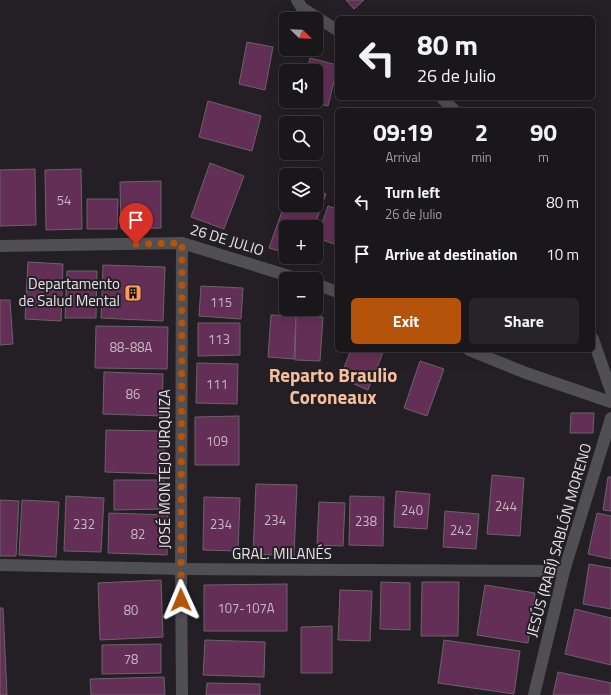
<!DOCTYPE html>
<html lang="en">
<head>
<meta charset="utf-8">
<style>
  :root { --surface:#1a171b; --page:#272428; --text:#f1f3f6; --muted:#9f9fa3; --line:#38363a; --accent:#b45309 }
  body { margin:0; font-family:"Titillium Web",sans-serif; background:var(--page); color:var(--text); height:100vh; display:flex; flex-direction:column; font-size:15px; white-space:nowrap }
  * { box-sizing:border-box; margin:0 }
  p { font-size:13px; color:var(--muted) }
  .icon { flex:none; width:22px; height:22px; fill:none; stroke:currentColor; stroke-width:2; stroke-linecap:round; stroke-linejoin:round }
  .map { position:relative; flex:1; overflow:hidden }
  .sheet { position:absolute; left:335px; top:108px; width:260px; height:244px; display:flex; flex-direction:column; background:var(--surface); border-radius:6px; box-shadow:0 4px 16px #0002,0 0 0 1px var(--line) }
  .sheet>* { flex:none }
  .hud { position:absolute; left:335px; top:16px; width:260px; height:84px; border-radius:6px; box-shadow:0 4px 16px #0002,0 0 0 1px var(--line); background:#1a171b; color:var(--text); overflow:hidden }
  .needle { width:26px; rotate:113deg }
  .buttons { position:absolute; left:279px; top:12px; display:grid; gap:8px }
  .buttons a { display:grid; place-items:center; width:44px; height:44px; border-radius:6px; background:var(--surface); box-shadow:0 4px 16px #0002,0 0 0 1px var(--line); font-size:20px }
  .pin { position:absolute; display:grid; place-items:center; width:34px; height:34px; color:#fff; margin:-41px -17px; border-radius:50% 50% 50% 0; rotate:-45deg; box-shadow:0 0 4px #0007 }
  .pin .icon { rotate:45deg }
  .me { position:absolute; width:44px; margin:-22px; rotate:359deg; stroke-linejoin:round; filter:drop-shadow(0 0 3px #0008) }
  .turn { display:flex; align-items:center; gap:14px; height:84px; padding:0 16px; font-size:18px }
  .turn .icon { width:52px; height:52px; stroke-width:2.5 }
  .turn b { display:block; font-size:28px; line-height:34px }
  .eta { display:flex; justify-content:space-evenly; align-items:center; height:68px; text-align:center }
  .eta b { font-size:24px; font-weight:700; line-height:28px }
  .action { display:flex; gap:8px; margin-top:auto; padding:8px 16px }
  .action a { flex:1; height:46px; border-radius:6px; background:var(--accent); color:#fff; font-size:16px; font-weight:700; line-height:46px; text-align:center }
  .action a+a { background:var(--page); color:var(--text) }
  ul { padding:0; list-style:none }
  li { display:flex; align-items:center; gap:12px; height:52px; padding:0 16px }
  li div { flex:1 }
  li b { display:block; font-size:15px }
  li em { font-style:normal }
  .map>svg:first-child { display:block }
</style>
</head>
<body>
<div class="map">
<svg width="611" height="695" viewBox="0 0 611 695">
  <rect width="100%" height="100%" fill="#231f24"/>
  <!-- building -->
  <g fill="#642f56" stroke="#6b6368">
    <path d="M346,0h18l-10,9z"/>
    <path d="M247,42l26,5 -8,43 -26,-6z"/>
    <path d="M310,58l27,7v4l-9,37 -19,-5h7v-30h-9z"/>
    <path d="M208,101l53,15 -9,35 -53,-14z"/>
    <path d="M210,163l34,13 -20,53 -33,-12z"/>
    <path d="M35,169l1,56 -36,1v-56z"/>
    <path d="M81,169l1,60 -36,1 -1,-60z"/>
    <path d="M161,181v47l-40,1 -1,-47z"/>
    <path d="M316,190l10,4 -12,33h-28v26l-17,-5 17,-48v5h30z"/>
    <path d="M87,199h31l-1,30h-30z"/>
    <path d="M328,206l9,3v36l-20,-7z"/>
    <path d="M28,262l35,2 -2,57 -36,-2z"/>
    <path d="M103,265l62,2 -2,54 -62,-3z"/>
    <path d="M67,271h30l-1,47h-31z"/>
    <path d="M201,286l42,2 -2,31 -42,-3z"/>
    <path d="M0,300h10l3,44 -13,1z"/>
    <path d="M271,315l25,1 -2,43 -26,-2z"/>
    <path d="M296,316l27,1 -3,44 -25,-1z"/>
    <path d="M198,323h42v32l-42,1z"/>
    <path d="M96,326l72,1 -1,42 -72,-1z"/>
    <path d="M351,350h33l-16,40 -28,-12z"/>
    <path d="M420,361l24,8 -17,47 -23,-8z"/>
    <path d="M197,363l41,1 -1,40 -41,-1z"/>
    <path d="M104,372l59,2 -1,42 -59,-2z"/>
    <path d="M571,413h23l-1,20h-23z"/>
    <path d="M239,416v49h-44v-48z"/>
    <path d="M106,430l59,1 -2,43 -58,-2z"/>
    <path d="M492,475l32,3 -4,58 -33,-2z"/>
    <path d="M608,477h3v34l-8,-1z"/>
    <path d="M114,480h50l1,29 -51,1z"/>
    <path d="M256,484l41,1 -3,71 -41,-2z"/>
    <path d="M396,491l34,3 -3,35 -33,-2z"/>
    <path d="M66,496l38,2 -3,54 -37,-1z"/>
    <path d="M350,496l34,1 -1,49 -34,-1z"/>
    <path d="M204,497l36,1 -2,53 -35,-1z"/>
    <path d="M0,500l19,1 -3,55h-16z"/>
    <path d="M22,500l37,2 -3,55 -37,-2z"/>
    <path d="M319,502l26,1 -2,43 -26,-1z"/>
    <path d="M445,511l34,3 -3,35 -33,-2z"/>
    <path d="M109,513l59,2 -1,40 -59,-2z"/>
    <path d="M597,513l14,3v43l-23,-5z"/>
    <path d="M589,564l22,4v41l-28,-5z"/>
    <path d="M161,580l2,57 -63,3 -2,-57z"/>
    <path d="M381,582l29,1v47l-30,-1z"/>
    <path d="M422,582h37l-1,54h-37z"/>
    <path d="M287,584v47h-83v-46z"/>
    <path d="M485,585l50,8 -7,50 -51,-8z"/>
    <path d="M340,590l32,1 -2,50 -32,-1z"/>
    <path d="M0,608h3l4,87h-7z"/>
    <path d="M575,609l36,9v47l-46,-11z"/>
    <path d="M332,626v47h-31v-46z"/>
    <path d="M205,640l60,2 -1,35 -61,-2z"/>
    <path d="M444,640l76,11 -6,43 -76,-11z"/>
    <path d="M161,644v29l-59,1v-29z"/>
    <path d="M558,672l53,11v12h-58z"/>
    <path d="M164,677l1,18h-74l-1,-16z"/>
    <path d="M207,683l53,1v11h-54z"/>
  </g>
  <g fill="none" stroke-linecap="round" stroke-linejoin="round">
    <!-- minor -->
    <g stroke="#504f53" stroke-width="12">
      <path d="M297,0l5,8 35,22"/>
      <path d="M442,98l12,12"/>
      <path d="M182,243l-1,326 1,126"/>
      <path d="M0,246l182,-3 117,36"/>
      <path d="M316,284l21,8"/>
      <path d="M593,339l18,52"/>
      <path d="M469,350l57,23 85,29"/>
      <path d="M0,565l181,4 383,2"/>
      <path d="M534,695l30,-124 47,-153"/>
    </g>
  </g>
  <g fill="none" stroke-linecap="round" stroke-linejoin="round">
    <!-- route -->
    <path stroke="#b45309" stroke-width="7" stroke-dasharray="0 12.6" d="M136,244l46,-1 -1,357"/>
  </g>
  <!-- icons -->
  <defs>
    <g id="building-square" transform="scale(0.9)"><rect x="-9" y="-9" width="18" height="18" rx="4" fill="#fe9c57" stroke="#231f24"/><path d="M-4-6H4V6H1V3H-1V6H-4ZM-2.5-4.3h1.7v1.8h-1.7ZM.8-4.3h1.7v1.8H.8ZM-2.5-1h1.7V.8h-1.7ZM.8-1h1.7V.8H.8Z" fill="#111"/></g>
  </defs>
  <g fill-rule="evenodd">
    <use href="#building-square" x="133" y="293"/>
  </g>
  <g text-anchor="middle" stroke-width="4" stroke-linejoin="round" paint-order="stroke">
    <!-- number labels -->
    <g font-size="13" fill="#c6b7c4">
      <text x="64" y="205">54</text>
      <text x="221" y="307">115</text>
      <text x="219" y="344">113</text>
      <text x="131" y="352">88-88A</text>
      <text x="217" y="389">111</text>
      <text x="133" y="399">86</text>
      <text x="217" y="446">109</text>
      <text x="506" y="511">244</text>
      <text x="412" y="515">240</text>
      <text x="275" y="525">234</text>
      <text x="366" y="526">238</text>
      <text x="84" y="529">232</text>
      <text x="221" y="529">234</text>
      <text x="461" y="535">242</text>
      <text x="138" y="539">82</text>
      <text x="246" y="613">107-107A</text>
      <text x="131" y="615">80</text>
      <text x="131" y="664">78</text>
    </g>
    <!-- street labels -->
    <g font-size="15" fill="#e7e4e8" stroke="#231f24">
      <text transform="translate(227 240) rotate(17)" y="5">26 DE JULIO</text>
      <text transform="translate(165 469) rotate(-90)" y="5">JOSÉ MONTEJO URQUIZA</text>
      <text transform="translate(559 540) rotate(-74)" y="5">JESÚS (RABÍ) SABLÓN MORENO</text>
      <text x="282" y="559">GRAL. MILANÉS</text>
    </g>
    <!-- poi labels -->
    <g font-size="15" fill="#e7e4e8" stroke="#231f24" text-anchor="end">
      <text x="120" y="289">Departamento<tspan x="120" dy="17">de Salud Mental</tspan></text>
    </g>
    <!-- district labels -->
    <g font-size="19" font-weight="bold" fill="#f7bf9c" stroke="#231f24">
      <text x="333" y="382">Reparto Braulio<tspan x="333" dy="22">Coroneaux</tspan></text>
    </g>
  </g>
</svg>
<div class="buttons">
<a><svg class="needle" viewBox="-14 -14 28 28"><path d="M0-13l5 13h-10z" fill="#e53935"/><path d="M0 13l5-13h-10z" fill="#9f9fa3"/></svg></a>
<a><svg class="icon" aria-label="sound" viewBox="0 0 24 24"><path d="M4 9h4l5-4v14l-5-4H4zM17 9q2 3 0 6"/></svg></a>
<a><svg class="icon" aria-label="search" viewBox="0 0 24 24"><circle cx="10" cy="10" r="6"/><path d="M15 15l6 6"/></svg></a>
<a><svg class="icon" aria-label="layers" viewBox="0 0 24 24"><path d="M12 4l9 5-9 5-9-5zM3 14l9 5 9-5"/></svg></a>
<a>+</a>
<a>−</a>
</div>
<div class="pin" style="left:136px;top:244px;background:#d93025"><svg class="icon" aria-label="arrive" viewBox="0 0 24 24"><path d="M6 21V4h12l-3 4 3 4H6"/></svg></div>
<svg class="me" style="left:181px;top:600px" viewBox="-20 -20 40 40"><path d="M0-17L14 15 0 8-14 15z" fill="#b45309" stroke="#fff" stroke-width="4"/></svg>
<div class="hud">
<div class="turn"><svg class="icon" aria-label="left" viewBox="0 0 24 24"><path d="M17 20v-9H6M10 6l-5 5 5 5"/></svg><div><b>80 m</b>26 de Julio</div></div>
</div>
<section class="sheet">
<div class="eta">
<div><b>09:19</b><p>Arrival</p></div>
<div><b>2</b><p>min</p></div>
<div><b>90</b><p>m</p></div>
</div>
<ul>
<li><svg class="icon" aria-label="left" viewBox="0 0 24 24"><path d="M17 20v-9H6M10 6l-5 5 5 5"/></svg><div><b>Turn left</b><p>26 de Julio</p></div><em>80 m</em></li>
<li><svg class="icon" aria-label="arrive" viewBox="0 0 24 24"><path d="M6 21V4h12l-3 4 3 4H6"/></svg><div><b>Arrive at destination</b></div><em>10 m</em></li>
</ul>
<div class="action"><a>Exit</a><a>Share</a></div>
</section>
</div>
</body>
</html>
